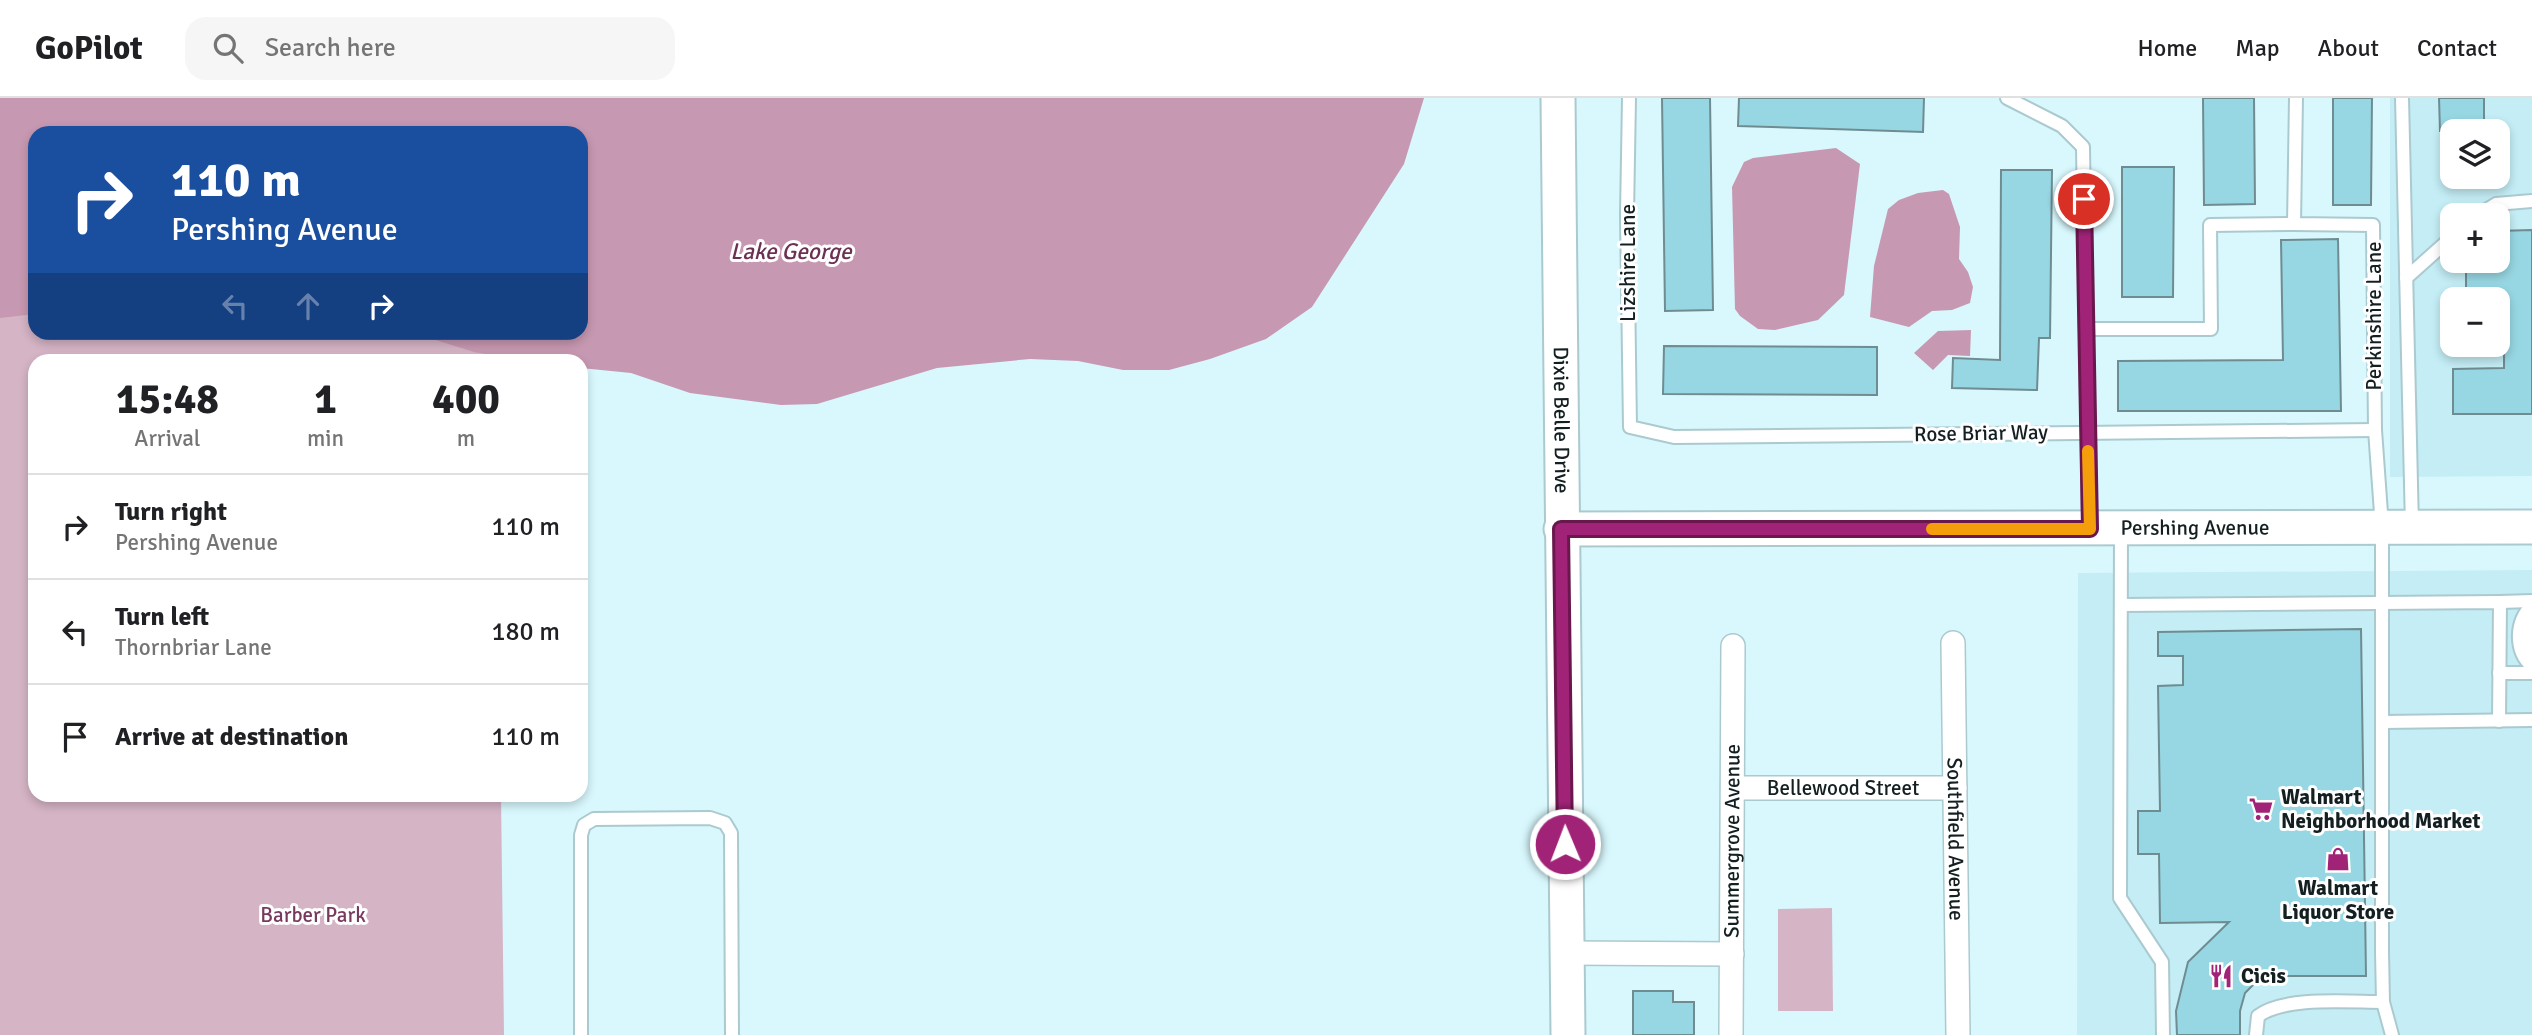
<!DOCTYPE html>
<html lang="en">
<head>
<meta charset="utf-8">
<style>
  :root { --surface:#fff; --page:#f6f6f6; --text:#202124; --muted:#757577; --line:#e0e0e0 }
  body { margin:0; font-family:Signika,sans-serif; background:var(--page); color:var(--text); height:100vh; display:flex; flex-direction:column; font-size:26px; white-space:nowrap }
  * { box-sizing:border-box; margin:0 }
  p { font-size:23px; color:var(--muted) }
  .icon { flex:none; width:38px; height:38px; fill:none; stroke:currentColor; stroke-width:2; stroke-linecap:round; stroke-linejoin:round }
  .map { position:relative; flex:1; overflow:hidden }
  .sheet { position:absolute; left:28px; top:256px; width:560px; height:448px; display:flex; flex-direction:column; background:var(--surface); border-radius:21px; box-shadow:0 4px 10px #0003 }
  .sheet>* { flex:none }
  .hud { position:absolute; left:28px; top:28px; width:560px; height:214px; border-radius:21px; box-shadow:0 4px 10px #0003; background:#1a4fa0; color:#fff; overflow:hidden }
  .tools { position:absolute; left:2440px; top:21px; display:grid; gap:14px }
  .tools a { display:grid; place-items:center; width:70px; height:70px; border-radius:14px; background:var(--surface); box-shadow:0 4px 10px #0003; font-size:35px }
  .pin { position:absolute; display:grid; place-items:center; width:60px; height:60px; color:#fff; margin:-30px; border:4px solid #fff; border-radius:50%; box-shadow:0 2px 7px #0007 }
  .me { position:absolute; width:77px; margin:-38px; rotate:359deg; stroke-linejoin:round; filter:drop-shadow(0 0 5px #0008) }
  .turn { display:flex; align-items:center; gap:24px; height:147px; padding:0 28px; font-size:32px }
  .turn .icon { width:91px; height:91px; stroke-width:2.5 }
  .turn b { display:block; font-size:49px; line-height:60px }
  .lanes { display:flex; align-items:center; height:66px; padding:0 28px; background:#0003; justify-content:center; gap:35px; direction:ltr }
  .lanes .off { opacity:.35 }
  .eta { display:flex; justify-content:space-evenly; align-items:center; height:119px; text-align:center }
  .eta b { font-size:42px; font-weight:800; line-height:49px }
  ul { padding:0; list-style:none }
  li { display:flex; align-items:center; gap:21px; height:105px; padding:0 28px; border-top:2px solid var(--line) }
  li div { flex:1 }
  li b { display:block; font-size:26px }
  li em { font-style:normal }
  header { display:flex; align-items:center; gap:42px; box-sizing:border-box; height:98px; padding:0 35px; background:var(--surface); border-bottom:2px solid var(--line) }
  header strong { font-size:33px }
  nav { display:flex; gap:38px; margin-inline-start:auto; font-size:24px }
  .search { width:490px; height:63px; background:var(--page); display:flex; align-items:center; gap:18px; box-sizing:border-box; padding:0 24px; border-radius:21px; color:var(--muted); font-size:26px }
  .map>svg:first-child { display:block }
</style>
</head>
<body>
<header>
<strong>GoPilot</strong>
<div class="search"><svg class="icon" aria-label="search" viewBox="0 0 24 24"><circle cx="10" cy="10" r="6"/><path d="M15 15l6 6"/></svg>Search here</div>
<nav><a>Home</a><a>Map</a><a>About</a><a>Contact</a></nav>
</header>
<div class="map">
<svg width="2532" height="937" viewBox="0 0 2532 937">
  <rect width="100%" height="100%" fill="#d8f8fd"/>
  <!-- built -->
  <g fill="#c4edf5" fill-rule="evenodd">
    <path d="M2390,0h142v378l-142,1zM2452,33h45v46h-45zM2452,117h45v46h-45zM2452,201h45v46h-45z"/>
    <path d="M2532,472v465h-455l1,-462z"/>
  </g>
  <!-- green -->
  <g fill="#d5b4c5">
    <path d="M0,0l35,35v199l460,1v27h-460v434l466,1 3,240h-504z"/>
    <path d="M1832,810l1,103h-55v-102z"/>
  </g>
  <!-- water -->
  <g fill="#c798b1">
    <path d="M0,0h1424l-20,66 -92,143 -46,32 -56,20 -41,11h-46l-45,-9 -48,-2 -93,9 -120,36 -36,1 -91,-12 -59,-20 -50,-5v-8h-61l-46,-8 -61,-19 168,-1v-199h-546v181l-35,4z"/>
    <path d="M1836,50l24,16 -16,131 -26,25 -43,10 -17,-1 -18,-13 -5,-7 -3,-122 12,-25 9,-4z"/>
    <path d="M1943,92l6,4 11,33 -1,32 9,13 5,15 -3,16 -18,7 -20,1 -23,16 -39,-10 4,-51 14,-57 11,-9 19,-7z"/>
    <path d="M1971,232l-1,26 -22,-1 -15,15 -19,-17 24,-22z"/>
    <path d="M116,235l49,-1v1c-17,9 -31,5 -49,0z"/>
  </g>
  <!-- building -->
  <g fill="#97d7e3" stroke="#6f8c91" stroke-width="2">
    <path d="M1662,0h48l3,212 -48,1z"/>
    <path d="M1739,0h185l-1,34 -185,-6z"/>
    <path d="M2203,0h51l1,106 -51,1z"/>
    <path d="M2333,0h39l-1,107h-38z"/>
    <path d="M2439,0h45v33h-44z"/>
    <path d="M2122,69h52l-1,130h-51z"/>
    <path d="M2001,72h51l-2,168h-11l-2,52 -85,-2 1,-30 47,2z"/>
    <path d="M2532,132v184h-79v-45l51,-1v-42h-7v-27h-31v-38h31v-30z"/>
    <path d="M2338,141l3,172h-223v-50l165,-1 -2,-120z"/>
    <path d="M1664,248l213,1v48l-214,-1z"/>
    <path d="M2361,531l5,347h-90l-19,5 -12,12 -5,18v24h-63l-1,-24 12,-49 41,-40 -69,1 -1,-69h-21v-43h22l-2,-125 25,-1v-29h-25v-24z"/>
    <path d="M1633,893h40v11h21v33h-61z"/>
  </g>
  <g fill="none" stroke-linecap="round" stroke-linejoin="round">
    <!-- lane casing -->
    <g stroke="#abcacf" stroke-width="16">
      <g id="lane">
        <path d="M1629,0l-2,117 3,212 44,10 701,-7"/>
        <path d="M2007,0l55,28 21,21 6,381"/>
        <path d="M2296,0l-2,126 79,1 2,205 7,97v425l1,50 9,33"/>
        <path d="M2402,0l10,429"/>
        <path d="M2478,117l18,-11 36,-3"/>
        <path d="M2406,180l46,-41"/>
        <path d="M2087,231h124l-1,-104 84,-1"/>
        <path d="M2121,431l-1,369 42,64 1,73"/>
        <path d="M2500,504l32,-1"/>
        <path d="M2121,507l379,-3 -1,119"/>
        <path d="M2532,508c-17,13 -18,47 0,60"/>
        <path d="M2532,522l-3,10 3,27"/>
        <path d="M2499,575h33"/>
        <path d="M2383,624l149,-2"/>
        <path d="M581,937v-200l3,-10 10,-6 116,-1 15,5 6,10 1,202"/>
        <path d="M2256,937l2,-19c27,-20 90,-14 125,-14"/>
      </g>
    </g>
    <!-- street casing -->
    <g stroke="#abcacf" stroke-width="26">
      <g id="street">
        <path id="s1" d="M1953,545l5,392"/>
        <path id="s2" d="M1733,690h222"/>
        <path d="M1567,855l165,1"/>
        <path id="s3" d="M1731,937l2,-389"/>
      </g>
    </g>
    <!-- secondary casing -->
    <g stroke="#abcacf" stroke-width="37">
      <g id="secondary">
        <path id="s4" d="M1558,0l10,937"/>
        <path id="s5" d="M1561,431l971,-2"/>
      </g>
    </g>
    <!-- lane -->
    <use href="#lane" stroke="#fff" stroke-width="12"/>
    <!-- street -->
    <use href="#street" stroke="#fff" stroke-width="23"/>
    <!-- secondary -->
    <use href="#secondary" stroke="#fff" stroke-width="33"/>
  </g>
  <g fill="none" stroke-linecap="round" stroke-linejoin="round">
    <!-- route casing -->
    <g stroke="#69174d" stroke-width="18">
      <path id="route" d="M1565,746l-4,-315h529l-6,-330"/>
    </g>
    <!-- route -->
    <use href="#route" stroke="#a12377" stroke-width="12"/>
    <!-- slow -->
    <path stroke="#f59e0b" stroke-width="12" d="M1932,431h158l-2,-78"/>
  </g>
  <!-- icons -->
  <defs>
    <g id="supermarket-bare" transform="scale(1.89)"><path d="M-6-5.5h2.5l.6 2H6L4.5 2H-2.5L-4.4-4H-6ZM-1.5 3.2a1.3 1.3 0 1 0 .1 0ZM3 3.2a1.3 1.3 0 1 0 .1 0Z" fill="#a12377" stroke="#fefefe" stroke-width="2.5" paint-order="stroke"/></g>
    <g id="shop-bare" transform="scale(1.89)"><path d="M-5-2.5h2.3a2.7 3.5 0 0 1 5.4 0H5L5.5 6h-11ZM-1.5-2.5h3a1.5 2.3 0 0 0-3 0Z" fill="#a12377" stroke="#fefefe" stroke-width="2.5" paint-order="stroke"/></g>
    <g id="restaurant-bare" transform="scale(1.89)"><path d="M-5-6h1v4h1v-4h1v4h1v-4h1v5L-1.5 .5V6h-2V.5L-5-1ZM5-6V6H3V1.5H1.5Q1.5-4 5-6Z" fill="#a12377" stroke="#fefefe" stroke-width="2.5" paint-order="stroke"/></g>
  </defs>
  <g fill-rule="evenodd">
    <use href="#supermarket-bare" x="2261" y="711"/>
    <use href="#shop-bare" x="2338" y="761"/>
    <use href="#restaurant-bare" x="2221" y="878"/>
  </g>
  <g text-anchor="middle" stroke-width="6" stroke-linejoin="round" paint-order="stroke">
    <!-- street labels -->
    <g font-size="21" fill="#141f21" stroke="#fefefe">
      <text transform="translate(1628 165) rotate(-90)" y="7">Lizshire Lane</text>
      <text transform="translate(2374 218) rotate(-90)" y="7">Perkinshire Lane</text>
      <text dy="7" stroke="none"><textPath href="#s4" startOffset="322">Dixie Belle Drive</textPath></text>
      <text transform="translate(1981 335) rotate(-1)" y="7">Rose Briar Way</text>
      <text dy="7" stroke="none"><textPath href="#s5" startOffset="634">Pershing Avenue</textPath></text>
      <text dy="7" stroke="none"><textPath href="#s2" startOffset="110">Bellewood Street</textPath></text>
      <text dy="7" stroke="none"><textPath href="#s1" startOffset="196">Southfield Avenue</textPath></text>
      <text dy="7" stroke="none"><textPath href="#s3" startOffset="194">Summergrove Avenue</textPath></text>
    </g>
    <!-- poi labels -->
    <g font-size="21" font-weight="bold" fill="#141f21" stroke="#fefefe" text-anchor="start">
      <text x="2281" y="706">Walmart<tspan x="2281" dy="24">Neighborhood Market</tspan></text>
      <text x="2338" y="797" text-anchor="middle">Walmart<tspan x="2338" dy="24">Liquor Store</tspan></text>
      <text x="2241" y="885">Cicis</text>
    </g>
    <!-- park labels -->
    <g font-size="21" fill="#773a5e" stroke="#fefefe">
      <text x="313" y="824">Barber Park</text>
    </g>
    <!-- water labels -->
    <g font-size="23" font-style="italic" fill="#6b3053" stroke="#fefefe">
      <text x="791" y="161">Lake George</text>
    </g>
  </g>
</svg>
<div class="tools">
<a><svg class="icon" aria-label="layers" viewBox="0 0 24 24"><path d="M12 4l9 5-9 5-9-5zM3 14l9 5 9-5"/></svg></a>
<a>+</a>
<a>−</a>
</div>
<div class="pin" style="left:2084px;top:101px;background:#d93025"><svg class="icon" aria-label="arrive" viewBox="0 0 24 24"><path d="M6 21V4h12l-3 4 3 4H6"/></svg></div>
<svg class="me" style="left:1565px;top:746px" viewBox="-20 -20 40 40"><circle r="17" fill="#a12377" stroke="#fff" stroke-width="3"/><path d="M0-11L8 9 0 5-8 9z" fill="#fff"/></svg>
<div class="hud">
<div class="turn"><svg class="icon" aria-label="right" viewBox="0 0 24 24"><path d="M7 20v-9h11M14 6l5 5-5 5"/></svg><div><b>110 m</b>Pershing Avenue</div></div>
<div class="lanes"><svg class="icon off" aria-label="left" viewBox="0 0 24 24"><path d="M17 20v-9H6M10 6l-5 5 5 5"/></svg><svg class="icon off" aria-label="ahead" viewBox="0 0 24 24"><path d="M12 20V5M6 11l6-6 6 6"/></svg><svg class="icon" aria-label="right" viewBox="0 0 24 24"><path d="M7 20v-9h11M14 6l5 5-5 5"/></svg></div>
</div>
<section class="sheet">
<div class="eta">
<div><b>15:48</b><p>Arrival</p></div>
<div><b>1</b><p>min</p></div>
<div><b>400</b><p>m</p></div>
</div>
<ul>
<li><svg class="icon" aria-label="right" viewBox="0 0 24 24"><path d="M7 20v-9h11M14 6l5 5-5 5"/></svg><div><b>Turn right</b><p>Pershing Avenue</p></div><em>110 m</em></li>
<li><svg class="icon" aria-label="left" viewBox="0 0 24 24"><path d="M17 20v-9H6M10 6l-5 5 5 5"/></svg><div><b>Turn left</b><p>Thornbriar Lane</p></div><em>180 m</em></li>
<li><svg class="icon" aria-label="arrive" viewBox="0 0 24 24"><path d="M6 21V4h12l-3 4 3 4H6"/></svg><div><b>Arrive at destination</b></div><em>110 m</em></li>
</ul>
</section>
</div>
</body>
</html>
